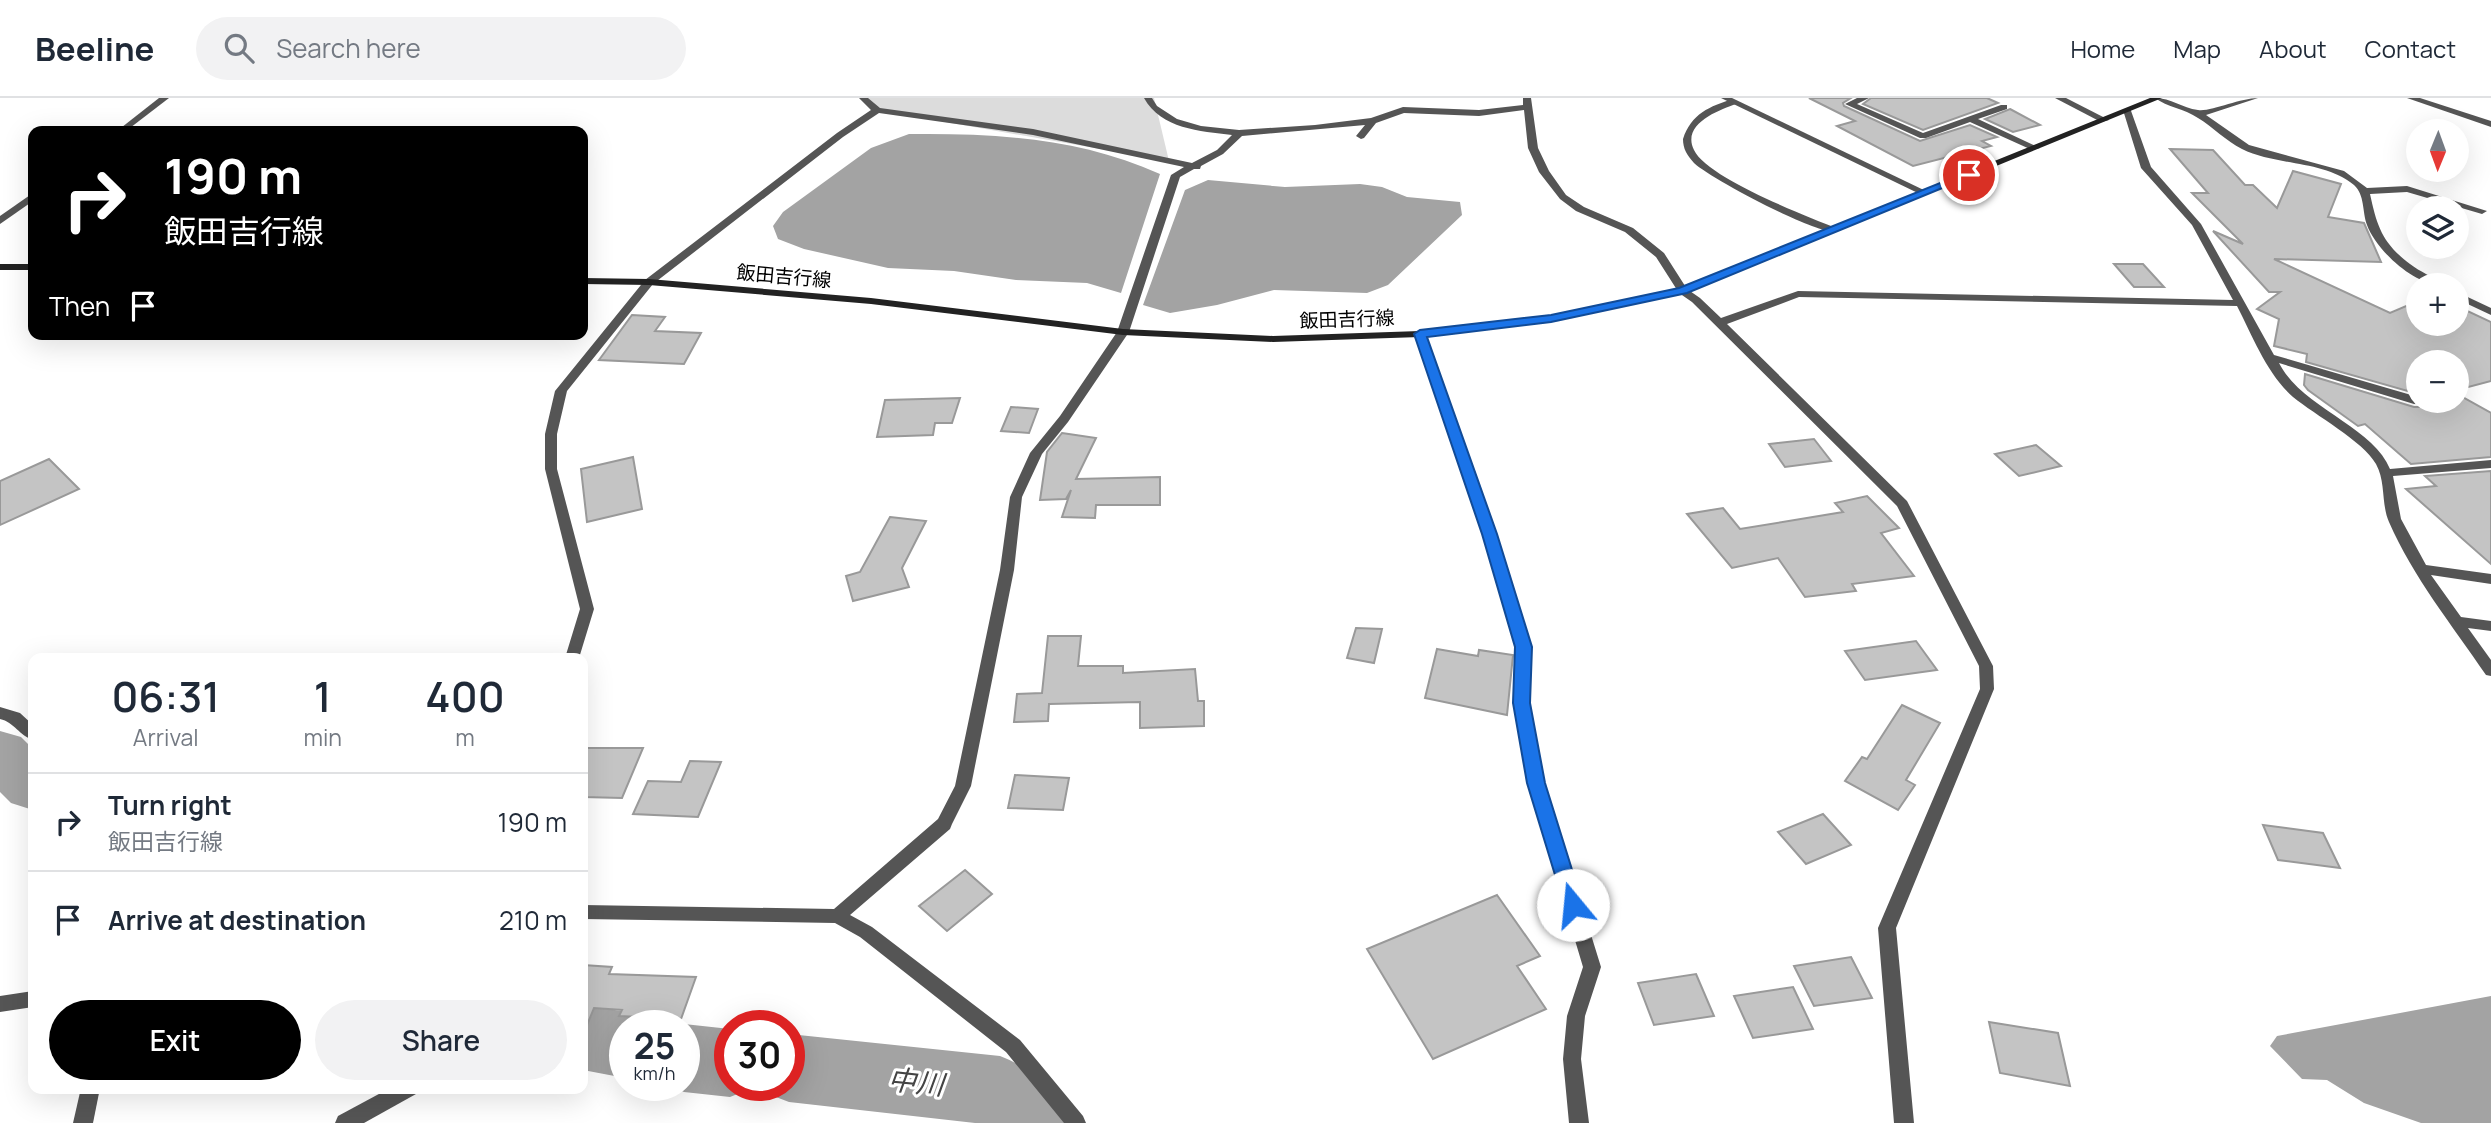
<!DOCTYPE html>
<html lang="en">
<head>
<meta charset="utf-8">
<style>
  :root { --surface:#fff; --page:#f2f2f3; --text:#1f2937; --muted:#747a83; --line:#e0e1e3; --accent:#000 }
  body { margin:0; font-family:Manrope,"Noto Sans JP",sans-serif; background:var(--page); color:var(--text); height:100vh; display:flex; flex-direction:column; font-size:26px; white-space:nowrap }
  * { box-sizing:border-box; margin:0 }
  p { font-size:23px; color:var(--muted) }
  .icon { flex:none; width:38px; height:38px; fill:none; stroke:currentColor; stroke-width:2; stroke-linecap:round; stroke-linejoin:round }
  .map { position:relative; flex:1; overflow:hidden }
  .drawer { position:absolute; left:28px; top:555px; width:560px; height:441px; display:flex; flex-direction:column; background:var(--surface); border-radius:14px; box-shadow:0 7px 28px #0002 }
  .drawer>* { flex:none }
  .guide { position:absolute; left:28px; top:28px; width:560px; height:214px; border-radius:14px; box-shadow:0 7px 28px #0002; background:#000; color:#fff; overflow:hidden }
  .needle { width:46px; rotate:181deg }
  .controls { position:absolute; left:2406px; top:21px; display:grid; gap:14px }
  .controls a { display:grid; place-items:center; width:63px; height:63px; border-radius:50%; background:var(--surface); box-shadow:0 7px 28px #0002; font-size:35px }
  .speed { position:absolute; left:609px; top:912px; display:flex; gap:14px; font-size:35px; font-weight:700; text-align:center }
  .speed>* { display:grid; place-content:center; width:91px; height:91px; border-radius:50%; background:var(--surface); box-shadow:0 7px 28px #0002; line-height:1 }
  .speed small { font-size:18px; font-weight:400 }
  .speed .limit { border:10px solid #d22; background:#fff; color:#111 }
  .pin { position:absolute; display:grid; place-items:center; width:60px; height:60px; color:#fff; margin:-30px; border:4px solid #fff; border-radius:50%; box-shadow:0 2px 7px #0007 }
  .me { position:absolute; width:77px; margin:-38px; rotate:343deg; stroke-linejoin:round; filter:drop-shadow(0 0 5px #0008) }
  .turn { display:flex; align-items:center; gap:24px; height:147px; padding:0 21px; font-size:32px }
  .turn .icon { width:91px; height:91px; stroke-width:2.5 }
  .turn b { display:block; font-size:49px; line-height:60px }
  .then { display:flex; align-items:center; height:66px; padding:0 21px; background:#0003; gap:14px; font-size:26px }
  .eta { display:flex; justify-content:space-evenly; align-items:center; height:119px; text-align:center }
  .eta b { font-size:42px; font-weight:600; line-height:49px }
  .cta { display:flex; gap:14px; margin-top:auto; padding:14px 21px }
  .cta a { flex:1; height:80px; border-radius:42px; background:var(--accent); color:#fff; font-size:28px; font-weight:600; line-height:80px; text-align:center }
  .cta a+a { background:var(--page); color:var(--text) }
  ul { padding:0; list-style:none }
  li { display:flex; align-items:center; gap:21px; height:98px; padding:0 21px; border-top:2px solid var(--line) }
  li div { flex:1 }
  li b { display:block; font-size:26px }
  li em { font-style:normal }
  header { display:flex; align-items:center; gap:42px; box-sizing:border-box; height:98px; padding:0 35px; background:var(--surface); border-bottom:2px solid var(--line) }
  header strong { font-size:33px }
  nav { display:flex; gap:38px; margin-inline-start:auto; font-size:24px }
  .search { width:490px; height:63px; background:var(--page); display:flex; align-items:center; gap:18px; box-sizing:border-box; padding:0 24px; border-radius:38px; color:var(--muted); font-size:26px }
  .map>svg:first-child { display:block }
</style>
</head>
<body>
<header>
<strong>Beeline</strong>
<div class="search"><svg class="icon" aria-label="search" viewBox="0 0 24 24"><circle cx="10" cy="10" r="6"/><path d="M15 15l6 6"/></svg>Search here</div>
<nav><a>Home</a><a>Map</a><a>About</a><a>Contact</a></nav>
</header>
<div class="map">
<svg width="2491" height="1025" viewBox="0 0 2491 1025">
  <rect width="100%" height="100%" fill="#fff"/>
  <!-- green -->
  <path fill="#dcdcdc" d="M862,0h292l15,63 -292,-51z"/>
  <!-- water -->
  <g fill="#a3a3a3">
    <path d="M909,36c86,-1 172,4 251,40l-39,119 -34,-10 -71,-3 -62,-9 -66,-3 -84,-19 -26,-10 -5,-13 10,-14 88,-64z"/>
    <path d="M1208,82l77,7 75,-3 22,3 25,10 53,5 2,13 -74,70 -21,8 -93,-3 -57,15 -47,8 -27,-8 42,-115z"/>
    <path d="M2491,898v127h-70l-57,-20 -37,-23 -25,-1 -32,-33 7,-10z"/>
  </g>
  <g fill="none" stroke-linecap="round" stroke-linejoin="round">
    <!-- river -->
    <g fill="#a3a3a3" fill-rule="evenodd">
      <path d="M0,633l21,6 12,12v61l-22,-7 -11,-11z"/>
      <path d="M583,906l42,8 25,10 2,4h-27v52l-42,-8z"/>
      <path d="M684,926l46,5v56l25,2 -25,10 -46,-5 -17,-7h17v-59h-3z"/>
      <path d="M789,936l211,22c37,15 52,31 67,67h-92l-186,-21 -26,-10 -3,-7h29z"/>
    </g>
  </g>
  <!-- building -->
  <g fill="#c4c4c4" stroke="#999" stroke-width="2">
    <path d="M1809,0h42l-8,5 1,3 76,35 50,-16 27,12 -15,4 9,5 -78,20 -76,-40 18,-5z"/>
    <path d="M1871,0h116l11,5 -75,27 -60,-26z"/>
    <path d="M2010,11l30,16 -27,7 -28,-13z"/>
    <path d="M2170,51l43,1 32,35h8l24,23 16,-37 48,13 -13,33 36,6 17,39 -107,-3 116,54 28,-12v23h39v-18l34,16v59l-34,9v-28h-39v32l-112,-32 1,-8 -33,-8 5,-27 -22,-10 23,-17h-11l-56,-61 30,13 -51,-51h16z"/>
    <path d="M2114,166h29l21,23h-30z"/>
    <path d="M632,217l33,2 -10,14 46,2 -17,31 -85,-4z"/>
    <path d="M2305,276l109,33h8l5,-6h30v-7l34,19v44l-80,7 -46,-40 -7,2 -50,-36 -4,-5z"/>
    <path d="M960,300l-8,25h-17l-2,12 -56,2 8,-37z"/>
    <path d="M1011,309l27,2 -9,24 -28,-2z"/>
    <path d="M1062,335l34,5 -20,41 84,-2v28h-64l-1,13 -33,-1 9,-27 -5,9 -26,1 7,-48z"/>
    <path d="M1814,341l17,22 -46,6 -16,-23z"/>
    <path d="M2036,347l25,21 -42,10 -24,-22z"/>
    <path d="M633,359l9,52 -55,13 -6,-53z"/>
    <path d="M49,361l30,30 -79,36v-44z"/>
    <path d="M2491,373v93l-85,-75 30,-3 -11,-10z"/>
    <path d="M1867,398l32,32 -18,5 33,43 -62,8 4,7 -51,6 -27,-39 -46,10 -45,-54 36,-6 17,21 103,-17 -8,-9z"/>
    <path d="M890,419l36,4 -24,47 7,19 -56,14 -7,-25 14,-4z"/>
    <path d="M1356,530l26,1 -8,34 -27,-5z"/>
    <path d="M1048,538h33l-3,30h45v7l72,-4 3,32h6v25l-64,2v-26l-91,2 -1,17 -34,1 3,-28 25,-1z"/>
    <path d="M1916,543l21,29 -72,10 -20,-29z"/>
    <path d="M1437,551l41,7 1,-6 34,5 -6,60 -82,-17z"/>
    <path d="M1902,607l38,18 -34,57 9,5 -17,25 -53,-29 17,-24 5,2z"/>
    <path d="M583,650h60l-21,50 -39,-1z"/>
    <path d="M690,663l31,1 -23,55 -65,-3 15,-33 33,1z"/>
    <path d="M1015,677l54,3 -6,32 -55,-2z"/>
    <path d="M1823,716l28,31 -45,19 -28,-32z"/>
    <path d="M2263,727l60,8 17,35 -62,-8z"/>
    <path d="M965,772l27,24 -45,37 -28,-25z"/>
    <path d="M1497,797l43,61 -23,10 29,43 -113,50 -66,-110z"/>
    <path d="M1851,859l21,41 -58,8 -20,-40z"/>
    <path d="M583,867l29,2 -3,7 87,3 -15,42 -62,-3 3,-6 -28,-2 -11,27z"/>
    <path d="M1696,876l18,42 -60,9 -16,-42z"/>
    <path d="M1793,889l20,42 -60,9 -19,-42z"/>
    <path d="M1989,924l69,11 12,53 -70,-13z"/>
  </g>
  <g fill="none" stroke-linecap="round" stroke-linejoin="round">
    <!-- service -->
    <path fill="#555" fill-rule="evenodd" d="M390,990h28l-2,6 -52,29h-29l3,-7z"/>
    <!-- minor -->
    <g fill="#555" fill-rule="evenodd">
      <path d="M159,0h10l-43,33h-9z"/>
      <path d="M859,0h9l12,10 153,21 159,34 25,-13 15,-15c-32,-4 -71,-6 -88,-37h8l5,8 20,13 24,7 38,4 76,-5 56,-7 32,-11 76,3 44,-5v-7h8l7,50 11,23 17,24 18,12 49,21 31,25 23,36 13,9 21,20 77,-27 435,9 -41,-75 -51,-57 -18,-58 7,-2 21,59 50,57 73,131 144,42v4h6l-2,3h-8l-135,-41c23,45 94,63 111,106l101,-9v8l-98,8 8,43 25,46 65,9v10l-60,-9 30,42 30,4v10l-23,-3 23,32v16l-5,-1c-34,-50 -73,-98 -97,-153 -8,-18 -3,-40 -13,-58 -13,-23 -61,-49 -83,-67 -26,-23 -40,-60 -56,-91l-438,-9 -72,27 180,177 86,165 1,23 -98,239 18,195h-20l-16,-195 102,-239 -1,-23 -82,-160 -205,-204 -13,-9 -23,-36 -31,-25 -49,-21 -16,-12 -21,-27 -11,-24 -4,-38 -45,6 -75,-3 -28,10 -12,15 -3,1 -5,-3 9,-11 -123,11 -19,18 -22,12 -1,3h-6l-14,8 -51,155 -61,90 -26,32 -20,43 -8,73 -43,216 -19,38 -2,5 -100,86 22,12 148,113 63,76 3,7h-22l-58,-71 -146,-115 -25,-14 -252,-4v-14l251,4 104,-90 17,-33 45,-216 10,-73 20,-44 30,-37 57,-84 54,-157 13,-8 -151,-32 -154,-22 -36,24 -190,147 -86,107 -10,43v35l37,140 -15,49h-14l15,-49 -35,-140v-35l10,-43 90,-111 192,-147 34,-23z"/>
      <path d="M1857,0h12l-12,6 66,29 78,-28h6v4l-29,10 62,29 -8,2 -62,-28 -44,16h-6l-75,-34z"/>
      <path d="M2055,0h11l43,22 -8,2z"/>
      <path d="M2155,0c16,0 27,10 43,12 13,2 42,-12 60,-12l-52,17 43,30 95,26 23,17 40,-2 80,25 -5,3 -75,-22 -37,2c7,32 12,49 40,70 10,8 23,12 32,21 -27,1 -66,-35 -75,-60 -5,-14 -2,-30 -13,-40 -30,-25 -78,-19 -112,-36 -16,-8 -29,-22 -44,-31 -13,-9 -31,-11 -43,-20z"/>
      <path d="M2407,0h13l71,23v6z"/>
      <path d="M1733,1l4,3 -1,2c-17,6 -55,20 -42,46 13,28 112,66 142,78v4c-21,2 -125,-53 -142,-69 -7,-8 -11,-14 -11,-24 8,-25 27,-33 50,-40z"/>
      <path d="M33,95v8l-33,23v-8z"/>
      <path d="M2457,194l34,16v7l-34,-16z"/>
      <path d="M1420,233l6,3 71,200 33,113 -1,56 15,80 57,184 -16,49 -4,43 8,64h-20l-6,-64 4,-43 16,-49 -55,-184 -13,-80 1,-56 -33,-113 -69,-200z"/>
      <path d="M33,893v16l-33,5v-16z"/>
      <path d="M81,990h19l-7,35h-20z"/>
    </g>
    <!-- tertiary -->
    <g fill="#555" fill-rule="evenodd">
      <path d="M1721,0h11l198,95 -8,2z"/>
      <path d="M0,609l20,6 13,12v15c-13,-4 -19,-18 -33,-21z"/>
    </g>
    <!-- secondary -->
    <g fill="#222" fill-rule="evenodd">
      <path d="M2150,0h12l-475,195 -136,29 -131,15 -147,5 -150,-7 -252,-31 -222,-19 -66,-1v-6l66,1 222,19 252,31 150,7 147,-5 131,-15 129,-28z"/>
      <rect x="0" y="166" width="33" height="6"/>
    </g>
  </g>
  <!-- route -->
  <path fill="#1a73e8" stroke="#114b97" stroke-width="2" d="M1965,75l9,2 -287,118 -136,29 -124,15 70,197 35,113 -2,56 15,80 38,122 -3,6 -7,2 -7,-2 -39,-128 -14,-80 2,-56 -33,-113 -68,-200 6,-4 131,-15 128,-27z"/>
  <g text-anchor="middle" stroke-width="6" stroke-linejoin="round" paint-order="stroke">
    <!-- far-street labels -->
    <g font-size="19" fill="#000" stroke="#fff">
      <text transform="translate(784 178) rotate(5)" y="7">飯田吉行線</text>
      <text transform="translate(1347 221) rotate(-2)" y="7">飯田吉行線</text>
    </g>
    <!-- near-water labels -->
    <g font-size="28" font-style="italic" fill="#444" stroke="#fff">
      <text transform="translate(916 984) rotate(6)" y="10">中川</text>
    </g>
  </g>
</svg>
<div class="controls">
<a><svg class="needle" viewBox="-14 -14 28 28"><path d="M0-13l5 13h-10z" fill="#e53935"/><path d="M0 13l5-13h-10z" fill="#747a83"/></svg></a>
<a><svg class="icon" aria-label="layers" viewBox="0 0 24 24"><path d="M12 4l9 5-9 5-9-5zM3 14l9 5 9-5"/></svg></a>
<a>+</a>
<a>−</a>
</div>
<div class="speed"><div>25<small>km/h</small></div><div class="limit">30</div></div>
<div class="pin" style="left:1969px;top:77px;background:#d93025"><svg class="icon" aria-label="arrive" viewBox="0 0 24 24"><path d="M6 21V4h12l-3 4 3 4H6"/></svg></div>
<svg class="me" style="left:1573px;top:807px" viewBox="-20 -20 40 40"><circle r="19" fill="#fff"/><path d="M0-13L10 11 0 6-10 11z" fill="#1a73e8"/></svg>
<div class="guide">
<div class="turn"><svg class="icon" aria-label="right" viewBox="0 0 24 24"><path d="M7 20v-9h11M14 6l5 5-5 5"/></svg><div><b>190 m</b>飯田吉行線</div></div>
<div class="then">Then<svg class="icon" aria-label="arrive" viewBox="0 0 24 24"><path d="M6 21V4h12l-3 4 3 4H6"/></svg></div>
</div>
<section class="drawer">
<div class="eta">
<div><b>06:31</b><p>Arrival</p></div>
<div><b>1</b><p>min</p></div>
<div><b>400</b><p>m</p></div>
</div>
<ul>
<li><svg class="icon" aria-label="right" viewBox="0 0 24 24"><path d="M7 20v-9h11M14 6l5 5-5 5"/></svg><div><b>Turn right</b><p>飯田吉行線</p></div><em>190 m</em></li>
<li><svg class="icon" aria-label="arrive" viewBox="0 0 24 24"><path d="M6 21V4h12l-3 4 3 4H6"/></svg><div><b>Arrive at destination</b></div><em>210 m</em></li>
</ul>
<div class="cta"><a>Exit</a><a>Share</a></div>
</section>
</div>
</body>
</html>
